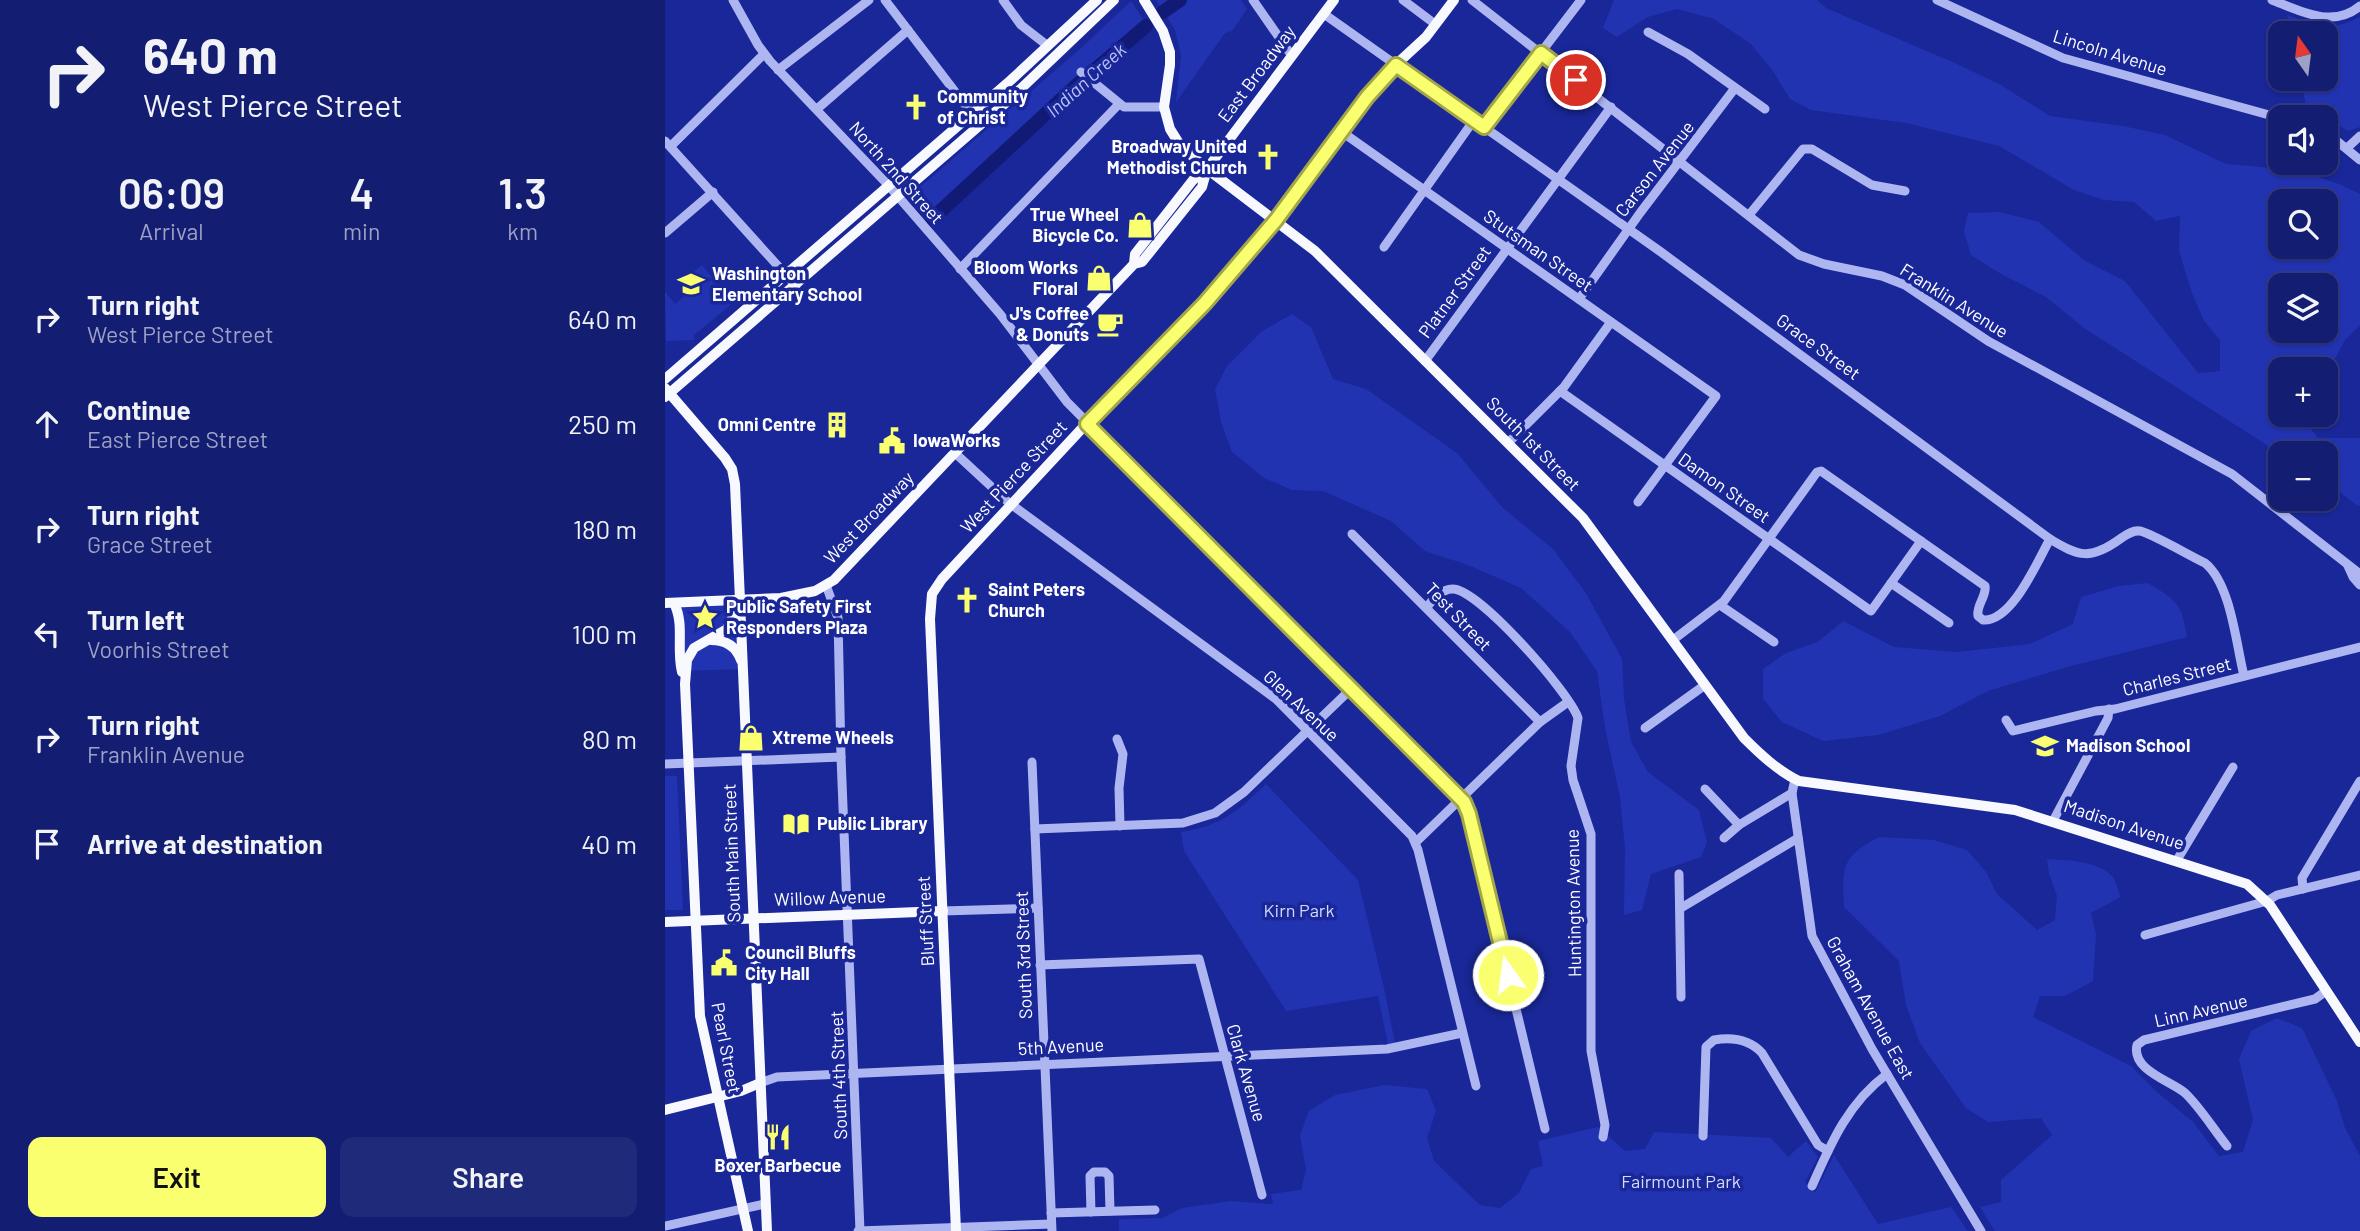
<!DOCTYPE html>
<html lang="en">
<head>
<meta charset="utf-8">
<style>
  :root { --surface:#131d72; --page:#202a7a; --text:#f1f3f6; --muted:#9da2c4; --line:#323b84; --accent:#f9ff6e }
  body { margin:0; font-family:Barlow,sans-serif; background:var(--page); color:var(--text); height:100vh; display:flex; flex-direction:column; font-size:26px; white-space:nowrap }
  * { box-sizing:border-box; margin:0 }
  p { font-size:23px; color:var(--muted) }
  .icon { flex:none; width:38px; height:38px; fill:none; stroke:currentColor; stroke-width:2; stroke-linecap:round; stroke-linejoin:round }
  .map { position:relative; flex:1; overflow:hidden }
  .details { display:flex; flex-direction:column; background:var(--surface); width:665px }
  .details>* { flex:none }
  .banner { background:#131d72; color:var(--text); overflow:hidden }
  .needle { width:46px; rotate:346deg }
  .controls { position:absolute; left:1603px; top:21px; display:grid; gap:14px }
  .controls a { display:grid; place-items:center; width:70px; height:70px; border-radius:14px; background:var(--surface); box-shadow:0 2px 5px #0004,0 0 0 2px var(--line); font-size:35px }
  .pin { position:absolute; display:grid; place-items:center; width:60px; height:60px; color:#fff; margin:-30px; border:4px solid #fff; border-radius:50%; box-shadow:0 2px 7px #0007 }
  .me { position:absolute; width:77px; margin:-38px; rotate:346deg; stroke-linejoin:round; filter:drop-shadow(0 0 5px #0008) }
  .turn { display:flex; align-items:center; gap:24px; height:147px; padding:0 28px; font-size:32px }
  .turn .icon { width:91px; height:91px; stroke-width:2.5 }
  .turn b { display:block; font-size:49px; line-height:60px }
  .eta { display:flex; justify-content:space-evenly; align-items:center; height:119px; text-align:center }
  .eta b { font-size:42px; font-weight:600; line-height:49px }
  .primary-button { display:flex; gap:14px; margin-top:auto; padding:14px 28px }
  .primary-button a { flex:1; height:80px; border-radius:14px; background:var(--accent); color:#111; font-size:28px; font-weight:600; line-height:80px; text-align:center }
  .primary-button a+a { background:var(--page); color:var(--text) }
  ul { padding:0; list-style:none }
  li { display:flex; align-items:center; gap:21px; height:105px; padding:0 28px }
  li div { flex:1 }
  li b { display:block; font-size:26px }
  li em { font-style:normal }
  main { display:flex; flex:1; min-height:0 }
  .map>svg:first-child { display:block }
</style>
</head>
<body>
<main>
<section class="details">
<div class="banner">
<div class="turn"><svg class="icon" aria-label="right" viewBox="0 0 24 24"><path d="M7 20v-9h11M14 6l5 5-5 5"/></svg><div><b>640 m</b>West Pierce Street</div></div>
</div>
<div class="eta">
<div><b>06:09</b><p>Arrival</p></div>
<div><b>4</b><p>min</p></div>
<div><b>1.3</b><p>km</p></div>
</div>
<ul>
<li><svg class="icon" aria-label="right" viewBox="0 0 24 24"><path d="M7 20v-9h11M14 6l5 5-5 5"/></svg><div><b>Turn right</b><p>West Pierce Street</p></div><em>640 m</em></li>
<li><svg class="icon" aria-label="ahead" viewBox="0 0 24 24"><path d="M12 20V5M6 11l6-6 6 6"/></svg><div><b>Continue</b><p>East Pierce Street</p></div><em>250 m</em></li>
<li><svg class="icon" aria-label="right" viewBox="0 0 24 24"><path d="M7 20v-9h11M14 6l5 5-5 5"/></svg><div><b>Turn right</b><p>Grace Street</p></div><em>180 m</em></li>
<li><svg class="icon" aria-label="left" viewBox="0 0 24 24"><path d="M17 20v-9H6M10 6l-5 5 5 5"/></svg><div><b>Turn left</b><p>Voorhis Street</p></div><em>100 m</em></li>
<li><svg class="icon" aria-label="right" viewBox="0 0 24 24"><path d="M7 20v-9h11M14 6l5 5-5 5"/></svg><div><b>Turn right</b><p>Franklin Avenue</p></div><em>80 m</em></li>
<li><svg class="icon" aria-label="arrive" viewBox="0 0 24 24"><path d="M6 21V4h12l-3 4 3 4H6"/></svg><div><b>Arrive at destination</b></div><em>40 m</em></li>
</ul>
<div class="primary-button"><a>Exit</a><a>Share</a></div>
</section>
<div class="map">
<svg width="1695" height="1231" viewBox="0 0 1695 1231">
  <rect width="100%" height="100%" fill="#192798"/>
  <!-- green -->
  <g fill="#2233b2" fill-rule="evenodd">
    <path d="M491,0h85l6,9 -15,22 -7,2 -49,69 5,-47 -6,-25z"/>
    <path d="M949,0h203l9,8 131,56 44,21 49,31 73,10 42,9 61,29 72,6 41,14 21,10v131l-15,15 -19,35v-6h-46v46h20l18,23h42v68l-4,-1 -30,-25v-27h-45l-8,-4 -189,-121 -38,-31 -45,-23 -30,-19 -7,-24 4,-18 32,-1 39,10 46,39 40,20 73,92 22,-2v-31l-16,-19 -12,-28 -13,-42 1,-35 -24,5 -22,-19 -30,-2 -30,-10 -75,-44 -93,-23 -95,-13 -21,-11 -17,-28 -22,-27 -37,-25 -37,-10 -29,8 -31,20 -14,-9zM1615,201h46v46h-46zM1615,285h46v46h-46z"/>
    <path d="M466,1l18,27 -59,43 -153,149 -25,-26 167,-144z"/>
    <path d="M1622,15c32,11 41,18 73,2v110l-11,4 -23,-12v-2l-18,-4 -8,-34h26v-46h-35z"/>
    <path d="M37,265l31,38 -39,32v5l-28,1 -1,-49 10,12 23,-19 -8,-10z"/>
    <path d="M627,314l19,13 22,52 33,10 91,64 46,55 49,40 34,45 36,66 2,40 7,43 17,30 51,38 8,32 -6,15 -50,17 -9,36 -18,5 1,-67 -5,-51 -15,-69 -8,-57 -27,-39 -49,-44 -53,-23 -43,-14 -34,-30 -68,-30 -31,-1 -28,-12 -32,-26 -11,-30 -6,-33 12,-23 34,-34z"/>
    <path d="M1483,583c29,18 33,19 39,54l-120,30 -79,24 -48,25 -62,19 -55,6 -41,-19 -19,-23v-30l23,-16 32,-11 25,-21 51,26 63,5 73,-8 43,-20 8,-27 38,-11z"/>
    <path d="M76,600l2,69 -61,2 -8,-68z"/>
    <path d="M0,776h12l6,134h-18z"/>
    <path d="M601,784l92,96 26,108 12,60 -7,1 -11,-53 -92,15 -102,-160 -3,-19c40,-6 56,-20 85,-48z"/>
    <path d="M1214,837l55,3 33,10 19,22 11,22 40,36 18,-10 2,-24 -8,-22 -2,-15c20,1 50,2 65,17 4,5 6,14 9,21l-30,16 5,21 -3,47 -28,15h-25l-7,21 98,49 26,26 36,30 26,34 24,-4 10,-32 -14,-61 12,-28 26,-13 25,10 35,73 8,27 15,28v75h-365l-15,-24 21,-5v-22l51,-45 -11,-17 -53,4 -22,-14 -46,-65 -14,-38 -7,-44 -55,-54c-2,-40 -3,-50 35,-70z"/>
    <path d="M719,1085l43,4 9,22 -9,27 7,23 46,44 20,3 19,-15 12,-24 12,-3 -5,-25 60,-14 27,24 20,-2 9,-17 117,6 17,19 18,-16 12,16 -13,25 10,11 19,-38 44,69 73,-17 17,24h-849v-12l43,-1 20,-10 49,-7 42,3 -2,-10 30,-4 5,-20 -6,-35 9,-24 26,-16z"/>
  </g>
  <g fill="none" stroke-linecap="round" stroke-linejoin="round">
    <!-- river -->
    <g stroke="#111b76" stroke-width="14">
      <path d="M498,12l17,-12"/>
      <path d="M267,219l146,-135 68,-58"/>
    </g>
    <!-- minor -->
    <g stroke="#aeb6f1" stroke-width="9">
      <path d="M68,0l25,45 12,16 119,125 111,128 67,88 397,400 5,12 76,315"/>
      <path d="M220,0l87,114"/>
      <path d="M338,0l18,25 27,21"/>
      <path d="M588,0l39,56"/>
      <path d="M738,0l32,24"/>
      <path d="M807,0l327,255 25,9 58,12 23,9 83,56 244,133 128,100"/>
      <path d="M1272,0l126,58 217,60"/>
      <path d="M1607,0c28,11 61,29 88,6"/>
      <path d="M659,14l337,238 389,287c29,18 41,21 70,0 6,-4 12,-9 20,-8 11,2 52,26 65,32 26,21 31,81 39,113"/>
      <path d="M983,32l40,22 77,55"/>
      <path d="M113,70l91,-70"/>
      <path d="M416,72l43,35h40"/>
      <path d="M152,109l91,-79"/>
      <path d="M819,127l97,-127"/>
      <path d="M677,132l374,264 -78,106"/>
      <path d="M1661,132l34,28"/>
      <path d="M0,141l131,145"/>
      <path d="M6,146l93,-92"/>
      <path d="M1682,148l13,-12"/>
      <path d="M1084,215l54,-66h9l60,36 33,6"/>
      <path d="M0,233l48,-41"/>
      <path d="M719,247l90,-127"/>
      <path d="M295,269l159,-165"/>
      <path d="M914,299l61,-86 95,-125"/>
      <path d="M760,361l186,-254"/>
      <path d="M895,391l311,220 50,-70"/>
      <path d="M843,443l56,-56 47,-65"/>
      <path d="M290,453l53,49 268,197 136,137 6,14 58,236"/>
      <path d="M687,534l188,188"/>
      <path d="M1683,566l5,11 7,8"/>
      <path d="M1226,583l58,40"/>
      <path d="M161,585l12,33 3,139 19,474"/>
      <path d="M1055,605l54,37"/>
      <path d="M762,607c5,-7 16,-18 25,-18 25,-2 118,104 126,129l-7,48 2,14 18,54v217l14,74 -2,12"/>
      <path d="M1008,640l51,-39 83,-115 10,-14 4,-1 164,115c2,10 -9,19 -7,30l5,4c29,2 54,-58 67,-81"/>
      <path d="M1341,720l7,11 83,-20 19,-2 245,-62"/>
      <path d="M980,728l60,-43"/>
      <path d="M452,739l6,15 -4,34 1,38"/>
      <path d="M367,762l20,469"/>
      <path d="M0,764l176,-7"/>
      <path d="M1130,779l-3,14 20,143 60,113 109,182"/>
      <path d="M1040,789l34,36"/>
      <path d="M1388,821l55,-103 1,-9"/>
      <path d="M370,829l148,-6 32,-10 29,-21 108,-104"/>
      <path d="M1059,838l15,-13 53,-32"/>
      <path d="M751,842l124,-120 28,-20"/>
      <path d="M1512,860l56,-93"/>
      <path d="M1014,874l2,123"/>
      <path d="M1638,889l-1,-11 58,-97"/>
      <path d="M1016,908l117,-70"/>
      <path d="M278,911l95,-3"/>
      <path d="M1480,935l122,-34 10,-6 83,-20"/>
      <path d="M375,965l159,-6 63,236"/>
      <path d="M95,1083l17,-6 610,-28 75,-16"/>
      <path d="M1038,1136l3,-89 8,-7c18,-3 36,0 48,13l56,92 10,6"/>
      <path d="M1562,1146c-13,-16 -27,-39 -42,-53 -14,-12 -54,-23 -48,-48l7,-5 171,-41 11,-8"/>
      <path d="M1147,1186c19,-43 36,-83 75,-112"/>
      <path d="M426,1212l-1,-36 4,-4h11l4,4 1,35"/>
      <path d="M386,1213l104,-3"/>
      <path d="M0,1226l100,-22"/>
      <path d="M193,1231l193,-7"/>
    </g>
    <!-- major -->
    <g stroke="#f8f8ff" stroke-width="10">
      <path d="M479,0l19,31 7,21v13l-6,42 6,22 10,16 27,24 108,82 268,267 161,220c16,16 34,33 55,43l216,29 232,74 23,21 90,137"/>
      <path d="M469,264l1,-10 58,-74 14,-11 127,-169"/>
      <path d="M0,379l346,-299 86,-80"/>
      <path d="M0,388l60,70 7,11 3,15 32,747"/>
      <path d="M0,397l344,-297 105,-100"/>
      <path d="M75,602l-13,27 -33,19 -7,12 -2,24 15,332 48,215"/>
      <path d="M0,603l116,-5 34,-7 19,-11 300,-316 8,-2 60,-75 5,-18"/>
      <path d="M9,603c11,22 2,45 8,69"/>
      <path d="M46,640c15,0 25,6 30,20"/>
      <path d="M0,922l278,-11"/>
      <path d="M0,1110l76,-19 19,-8"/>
      <path d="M291,1231l-26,-612 2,-25 10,-15 145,-156 118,-120 71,-83 91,-123 21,-25 38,-35 28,-37"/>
    </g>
  </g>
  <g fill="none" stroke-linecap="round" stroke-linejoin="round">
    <!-- route casing -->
    <g stroke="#a2a648" stroke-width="18">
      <path id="route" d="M843,975l-39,-161 -5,-12 -377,-378 118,-121 71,-83 91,-123 29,-32 88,62 57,-74 35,27"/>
    </g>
    <!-- route -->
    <use href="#route" stroke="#f9ff6e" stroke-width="12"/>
  </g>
  <!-- icons -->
  <defs>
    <g id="church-bare" transform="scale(2.1)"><path d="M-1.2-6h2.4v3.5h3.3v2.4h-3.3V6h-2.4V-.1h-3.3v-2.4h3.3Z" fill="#f9ff6e" stroke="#192798" stroke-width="2.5" paint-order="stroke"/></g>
    <g id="shop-bare" transform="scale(2.1)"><path d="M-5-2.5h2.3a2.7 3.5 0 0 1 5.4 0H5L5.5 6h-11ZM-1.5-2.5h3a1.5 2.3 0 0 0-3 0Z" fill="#f9ff6e" stroke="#192798" stroke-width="2.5" paint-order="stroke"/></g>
    <g id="school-bare" transform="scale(2.1)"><path d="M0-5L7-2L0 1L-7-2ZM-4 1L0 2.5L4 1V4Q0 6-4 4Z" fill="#f9ff6e" stroke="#192798" stroke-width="2.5" paint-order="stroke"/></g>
    <g id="cafe-bare" transform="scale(2.1)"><path d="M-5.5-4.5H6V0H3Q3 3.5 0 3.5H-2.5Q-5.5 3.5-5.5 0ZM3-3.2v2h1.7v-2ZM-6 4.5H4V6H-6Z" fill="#f9ff6e" stroke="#192798" stroke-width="2.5" paint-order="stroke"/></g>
    <g id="building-bare" transform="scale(2.1)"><path d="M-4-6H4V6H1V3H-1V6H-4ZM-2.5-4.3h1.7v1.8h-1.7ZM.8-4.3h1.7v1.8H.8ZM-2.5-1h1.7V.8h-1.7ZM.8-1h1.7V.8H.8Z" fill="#f9ff6e" stroke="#192798" stroke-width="2.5" paint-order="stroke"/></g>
    <g id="civic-bare" transform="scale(2.1)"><path d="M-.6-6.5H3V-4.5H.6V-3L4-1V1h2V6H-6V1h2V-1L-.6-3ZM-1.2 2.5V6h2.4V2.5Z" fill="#f9ff6e" stroke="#192798" stroke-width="2.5" paint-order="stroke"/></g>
    <g id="sight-bare" transform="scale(2.1)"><path d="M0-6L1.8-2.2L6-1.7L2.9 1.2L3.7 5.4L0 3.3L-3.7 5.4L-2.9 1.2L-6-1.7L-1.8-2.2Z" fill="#f9ff6e" stroke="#192798" stroke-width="2.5" paint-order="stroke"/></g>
    <g id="library-bare" transform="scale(2.1)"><path d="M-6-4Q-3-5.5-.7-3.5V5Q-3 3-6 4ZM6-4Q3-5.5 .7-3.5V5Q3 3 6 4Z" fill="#f9ff6e" stroke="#192798" stroke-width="2.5" paint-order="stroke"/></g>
    <g id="restaurant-bare" transform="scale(2.1)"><path d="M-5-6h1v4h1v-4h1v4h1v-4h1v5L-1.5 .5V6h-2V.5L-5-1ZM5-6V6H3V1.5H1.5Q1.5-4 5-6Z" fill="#f9ff6e" stroke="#192798" stroke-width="2.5" paint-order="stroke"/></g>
  </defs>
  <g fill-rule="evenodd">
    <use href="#church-bare" x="251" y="107"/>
    <use href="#church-bare" x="603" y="157"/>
    <use href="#shop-bare" x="475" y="225"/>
    <use href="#shop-bare" x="434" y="278"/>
    <use href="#school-bare" x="26" y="284"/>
    <use href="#cafe-bare" x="445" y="324"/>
    <use href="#building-bare" x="172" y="425"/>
    <use href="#civic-bare" x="227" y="441"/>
    <use href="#church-bare" x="302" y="600"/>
    <use href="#sight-bare" x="40" y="617"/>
    <use href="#shop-bare" x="86" y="738"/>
    <use href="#school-bare" x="1380" y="746"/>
    <use href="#library-bare" x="131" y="824"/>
    <use href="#civic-bare" x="59" y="963"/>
    <use href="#restaurant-bare" x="113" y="1137"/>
  </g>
  <g text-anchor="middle" stroke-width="7" stroke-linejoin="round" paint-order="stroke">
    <!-- street labels -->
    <g font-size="18" fill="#fff" stroke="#192798">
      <text transform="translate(1445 53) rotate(17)" y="6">Lincoln Avenue</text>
      <text transform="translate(592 74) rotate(-53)" y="6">East Broadway</text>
      <text transform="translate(990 169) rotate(-52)" y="6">Carson Avenue</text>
      <text transform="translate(231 173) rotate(48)" y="6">North 2nd Street</text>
      <text transform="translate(873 251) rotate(35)" y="6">Stutsman Street</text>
      <text transform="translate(790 292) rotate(-54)" y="6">Platner Street</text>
      <text transform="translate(1289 301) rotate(32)" y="6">Franklin Avenue</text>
      <text transform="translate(1153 347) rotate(36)" y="6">Grace Street</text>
      <text transform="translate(868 444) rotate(45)" y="6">South 1st Street</text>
      <text transform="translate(349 477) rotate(-47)" y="6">West Pierce Street</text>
      <text transform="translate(1059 488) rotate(35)" y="6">Damon Street</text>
      <text transform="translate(204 518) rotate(-46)" y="6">West Broadway</text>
      <text transform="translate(793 617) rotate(46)" y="6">Test Street</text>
      <text transform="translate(1512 677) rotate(-14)" y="6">Charles Street</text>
      <text transform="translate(636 706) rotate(43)" y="6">Glen Avenue</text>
      <text transform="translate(1459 825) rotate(18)" y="6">Madison Avenue</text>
      <text transform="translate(67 853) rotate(-92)" y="6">South Main Street</text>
      <text transform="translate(165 898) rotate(-2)" y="6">Willow Avenue</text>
      <text transform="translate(909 903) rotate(-91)" y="6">Huntington Avenue</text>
      <text transform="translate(261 921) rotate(-93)" y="6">Bluff Street</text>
      <text transform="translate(359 955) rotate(-92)" y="6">South 3rd Street</text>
      <text transform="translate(1205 1008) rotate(61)" y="6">Graham Avenue East</text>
      <text transform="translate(1536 1011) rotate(-13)" y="6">Linn Avenue</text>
      <text transform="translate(396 1047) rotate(-3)" y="6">5th Avenue</text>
      <text transform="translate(61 1048) rotate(79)" y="6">Pearl Street</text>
      <text transform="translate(581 1073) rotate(74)" y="6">Clark Avenue</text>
      <text transform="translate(174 1075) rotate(-92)" y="6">South 4th Street</text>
    </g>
    <!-- poi labels -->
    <g font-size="18" font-weight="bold" fill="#fff" stroke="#192798" text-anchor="start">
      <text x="272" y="103">Community<tspan x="272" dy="21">of Christ</tspan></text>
      <text x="582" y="153" text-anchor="end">Broadway United<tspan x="582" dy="21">Methodist Church</tspan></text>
      <text x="454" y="221" text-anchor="end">True Wheel<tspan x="454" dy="21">Bicycle Co.</tspan></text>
      <text x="413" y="274" text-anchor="end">Bloom Works<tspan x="413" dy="21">Floral</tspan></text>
      <text x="47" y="280">Washington<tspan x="47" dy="21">Elementary School</tspan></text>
      <text x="424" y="320" text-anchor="end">J's Coffee<tspan x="424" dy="21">&amp; Donuts</tspan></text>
      <text x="151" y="431" text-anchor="end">Omni Centre</text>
      <text x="248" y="447">IowaWorks</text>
      <text x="323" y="596">Saint Peters<tspan x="323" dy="21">Church</tspan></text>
      <text x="61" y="613">Public Safety First<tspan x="61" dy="21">Responders Plaza</tspan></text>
      <text x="107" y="744">Xtreme Wheels</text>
      <text x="1401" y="752">Madison School</text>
      <text x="152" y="830">Public Library</text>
      <text x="80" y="959">Council Bluffs<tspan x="80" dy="21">City Hall</tspan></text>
      <text x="113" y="1172" text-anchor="middle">Boxer Barbecue</text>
    </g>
    <!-- park labels -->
    <g font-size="18" fill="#d5dafc" stroke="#192798">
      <text x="634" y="917">Kirn Park</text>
      <text x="1016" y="1188">Fairmount Park</text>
    </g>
    <!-- water labels -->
    <g font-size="19" font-style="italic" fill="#bbc2f7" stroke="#192798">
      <text transform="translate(421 80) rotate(-42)" y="7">Indian Creek</text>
    </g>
  </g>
</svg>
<div class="controls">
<a><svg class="needle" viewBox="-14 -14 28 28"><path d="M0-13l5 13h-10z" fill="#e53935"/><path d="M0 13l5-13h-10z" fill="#9da2c4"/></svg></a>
<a><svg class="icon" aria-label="sound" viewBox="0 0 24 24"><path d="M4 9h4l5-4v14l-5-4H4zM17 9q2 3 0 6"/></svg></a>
<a><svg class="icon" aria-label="search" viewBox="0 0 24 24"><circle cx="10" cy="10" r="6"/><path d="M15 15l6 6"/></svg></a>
<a><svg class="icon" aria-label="layers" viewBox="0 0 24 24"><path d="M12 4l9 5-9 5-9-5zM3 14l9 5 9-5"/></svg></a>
<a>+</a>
<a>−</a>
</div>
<div class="pin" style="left:911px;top:80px;background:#d93025"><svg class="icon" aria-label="arrive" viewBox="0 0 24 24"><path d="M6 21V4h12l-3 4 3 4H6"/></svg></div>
<svg class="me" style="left:843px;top:975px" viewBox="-20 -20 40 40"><circle r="17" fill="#f9ff6e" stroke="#fff" stroke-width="3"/><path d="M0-11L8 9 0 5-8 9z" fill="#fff"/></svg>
</div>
</main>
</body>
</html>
